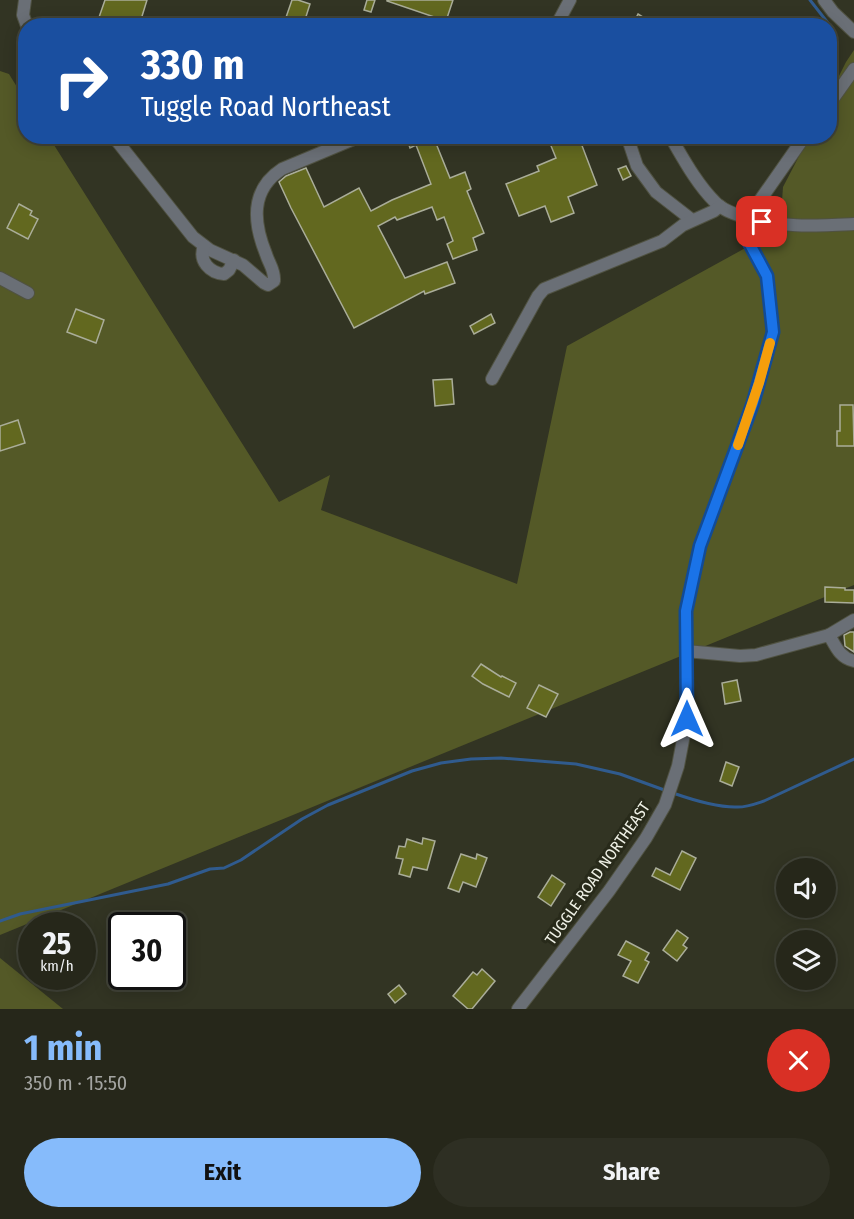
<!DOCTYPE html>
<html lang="en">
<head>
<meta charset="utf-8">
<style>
  :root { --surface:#26271a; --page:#2e2f23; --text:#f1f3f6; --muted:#a4a5a2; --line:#424439; --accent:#86bbfb }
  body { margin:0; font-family:"Fira Sans Condensed",sans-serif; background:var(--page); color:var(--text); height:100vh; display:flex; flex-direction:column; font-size:22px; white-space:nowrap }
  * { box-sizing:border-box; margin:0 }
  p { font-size:20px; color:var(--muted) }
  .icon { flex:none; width:33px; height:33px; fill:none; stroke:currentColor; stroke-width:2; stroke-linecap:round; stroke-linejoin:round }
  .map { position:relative; height:1009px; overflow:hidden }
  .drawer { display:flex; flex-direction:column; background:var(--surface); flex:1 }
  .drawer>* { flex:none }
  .top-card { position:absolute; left:18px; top:18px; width:819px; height:126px; border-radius:24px; box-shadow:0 3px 15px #0003,0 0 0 2px var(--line); background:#1a4fa0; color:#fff; overflow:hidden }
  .controls { position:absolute; left:776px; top:858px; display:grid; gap:12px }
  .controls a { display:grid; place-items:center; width:60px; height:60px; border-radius:50%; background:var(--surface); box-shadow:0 3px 15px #0003,0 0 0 2px var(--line); font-size:30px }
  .speed { position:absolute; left:18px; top:912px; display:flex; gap:12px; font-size:30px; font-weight:700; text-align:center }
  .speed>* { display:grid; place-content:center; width:78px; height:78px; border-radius:50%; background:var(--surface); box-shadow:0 3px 15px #0003,0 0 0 2px var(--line); line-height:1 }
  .speed small { font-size:15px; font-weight:400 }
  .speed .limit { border:3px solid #111; border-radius:9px; background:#fff; color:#111 }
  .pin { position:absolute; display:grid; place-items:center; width:51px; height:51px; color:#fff; margin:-26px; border-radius:12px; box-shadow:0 3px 9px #0006 }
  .me { position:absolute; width:66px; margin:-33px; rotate:0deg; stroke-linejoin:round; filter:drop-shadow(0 0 4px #0008) }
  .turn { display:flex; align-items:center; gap:21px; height:126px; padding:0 24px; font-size:27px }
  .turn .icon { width:78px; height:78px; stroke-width:2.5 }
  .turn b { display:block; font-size:42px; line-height:51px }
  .round { display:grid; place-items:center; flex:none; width:63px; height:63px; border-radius:32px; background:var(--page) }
  .headline { display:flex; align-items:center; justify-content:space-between; height:102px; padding:0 24px }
  h1 { font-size:36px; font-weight:700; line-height:45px; color:var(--accent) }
  .primary-button { display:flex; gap:12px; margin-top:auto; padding:12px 24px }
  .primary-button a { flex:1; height:69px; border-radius:36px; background:var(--accent); color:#111; font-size:24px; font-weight:700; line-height:69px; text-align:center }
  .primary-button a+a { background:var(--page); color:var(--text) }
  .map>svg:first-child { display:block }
</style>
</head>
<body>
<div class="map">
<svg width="854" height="1009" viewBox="0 0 854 1009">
  <rect width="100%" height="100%" fill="#323423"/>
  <!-- green -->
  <g fill="#545927">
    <path d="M854,50v535l-854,350v-864l9,3 16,26 1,36 23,1 230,365 51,-27 -9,35 196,74 50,-238 213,-117 3,-42 26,-50 21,-1v-42l16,-32z"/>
    <path d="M0,958l63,51h-63z"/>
  </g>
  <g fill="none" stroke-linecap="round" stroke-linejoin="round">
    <!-- stream -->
    <g stroke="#305b8e" stroke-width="3">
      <path d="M810,0l18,23"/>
      <path d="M673,793c17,6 44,14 62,14 10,1 20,-3 29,-6l90,-42"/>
      <path d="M0,921l20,-7 148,-30 42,-15 14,-1 17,-8 61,-41 26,-14 84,-34 29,-8 30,-4 30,-1 75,6 44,10 47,17"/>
    </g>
  </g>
  <!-- building -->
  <g fill="#62681f" stroke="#aaad99" stroke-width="1.5">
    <path d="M105,0h42l-8,26h-43z"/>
    <path d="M292,0h6l12,4 -7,22h-20z"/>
    <path d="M367,0h8l-4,12 -7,-2z"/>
    <path d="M387,0h66l-7,21 -59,-20z"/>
    <path d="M638,14l8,5 -4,7h-10z"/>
    <path d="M406,136h27l17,42 15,-6 6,17 -4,2 17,42 -11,5 4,12 -24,9 -6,-15 6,-3 -9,-24 -7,3 -5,-13 -35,13 -2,-3 -17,9 27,52 42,-16 8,21 -30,11 -1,-3 -70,37 -63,-120 -12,-26 7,-6 20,-8 18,39 35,-19 12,23 21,-11 39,-16 -15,-39 -6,3z"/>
    <path d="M547,136l50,1 -16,6 16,42 -29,12 6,16 -23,9 -6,-16 -26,10 -13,-32 33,-13 -2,-5 19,-8z"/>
    <path d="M626,166l5,10 -8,4 -5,-11z"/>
    <path d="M19,204l13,7 -2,4 8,4 -10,20 -21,-11z"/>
    <path d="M76,309l28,11 -8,23 -29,-11z"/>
    <path d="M491,314l4,9 -21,11 -4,-8z"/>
    <path d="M452,379l2,25 -19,2 -2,-26z"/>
    <path d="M840,405h13l1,41h-17v-15h3z"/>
    <path d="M18,420l7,23 -25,8v-25z"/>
    <path d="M825,587l20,1v2h9v13l-29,-1z"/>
    <path d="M850,632h4v20l-9,-6 -1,-11z"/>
    <path d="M481,664l20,13 1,-1 14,7 -7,14 -26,-13 -11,-8z"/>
    <path d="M737,680l4,21 -16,3 -3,-21z"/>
    <path d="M539,685l19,9 -12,23 -19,-9z"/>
    <path d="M726,762l13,5 -7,19 -12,-5z"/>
    <path d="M423,838l12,3 -8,29 -14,-3 -3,10 -11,-3 4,-15 -7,-1 3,-12 6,1 2,-8 15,5z"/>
    <path d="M682,851l14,7 -16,32 -28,-14 4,-8 14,7z"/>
    <path d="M461,854l15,5 1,-5 10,4 -11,29 -13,-5 -4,10 -11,-4z"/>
    <path d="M552,875l13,9 -14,22 -13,-9z"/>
    <path d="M677,930l11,8 -5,7 4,3 -10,13 -14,-11z"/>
    <path d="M626,941l23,12 -4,7 4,2 -11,21 -15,-7 8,-15 -13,-6z"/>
    <path d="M482,969l13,12 -23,28h-4l-15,-13 20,-24 4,3z"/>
    <path d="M399,985l7,9 -11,9 -7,-9z"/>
  </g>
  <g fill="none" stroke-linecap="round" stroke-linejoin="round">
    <!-- minor casing -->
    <g stroke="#505242" stroke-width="14">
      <g id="minor">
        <path d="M25,0l-2,15 4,11"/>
        <path d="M824,0l9,12 21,20"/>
        <path d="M556,26l14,-26"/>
        <path d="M830,103l24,-34"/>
        <path d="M113,136l80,101 17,13 33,15 21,18 4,2 6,-4c1,-11 -5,-17 -8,-27 -13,-32 -16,-64 16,-85l79,-33"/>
        <path d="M627,136l10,30 19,26 36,28"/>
        <path d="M670,136c13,22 26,47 45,66 7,8 18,11 28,15 39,11 71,9 111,7"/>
        <path d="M204,246c-6,15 6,27 20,28l5,-4 5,-10"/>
        <path d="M0,278l28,15"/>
        <path d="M492,379l46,-83 6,-7 118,-48 21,-16 31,-14 6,-5"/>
        <path d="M829,635c7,12 11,23 25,26"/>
        <path d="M686,651l54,5 16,-1 73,-20 25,-15"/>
        <path d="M518,1009l91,-118 37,-53 19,-33 13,-39 9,-47 -1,-108 14,-65 46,-123 13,-40 14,-51 -6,-56 -22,-41 1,-9 10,-20 49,-70"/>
      </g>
    </g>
    <!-- minor -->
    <use href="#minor" stroke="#6a6f76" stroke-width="12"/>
  </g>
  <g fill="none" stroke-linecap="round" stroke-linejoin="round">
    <!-- route casing -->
    <g stroke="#114b97" stroke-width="15">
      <path id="route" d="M687,719l-1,-108 14,-65 53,-143 20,-71 -6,-56 -22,-41 1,-9 3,-8 13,4"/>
    </g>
    <!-- route -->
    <use href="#route" stroke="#1a73e8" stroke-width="10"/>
    <!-- slow -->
    <path stroke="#f59e0b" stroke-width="10" d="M738,445l21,-62 11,-40"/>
  </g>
  <g text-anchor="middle" stroke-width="6" stroke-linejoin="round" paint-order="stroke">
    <!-- street labels -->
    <g font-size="16" fill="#eff1e6" stroke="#282a1a">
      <text transform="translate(597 873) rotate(-55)" y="6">TUGGLE ROAD NORTHEAST</text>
    </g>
  </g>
</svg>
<div class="controls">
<a><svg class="icon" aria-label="sound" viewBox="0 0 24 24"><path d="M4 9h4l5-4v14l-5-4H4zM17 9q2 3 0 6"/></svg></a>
<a><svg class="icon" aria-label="layers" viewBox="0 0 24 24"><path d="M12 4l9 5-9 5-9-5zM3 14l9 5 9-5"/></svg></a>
</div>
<div class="speed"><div>25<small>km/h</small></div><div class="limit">30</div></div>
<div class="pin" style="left:762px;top:222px;background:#d93025"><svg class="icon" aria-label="arrive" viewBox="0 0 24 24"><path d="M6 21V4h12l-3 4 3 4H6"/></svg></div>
<svg class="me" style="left:687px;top:719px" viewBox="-20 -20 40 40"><path d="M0-17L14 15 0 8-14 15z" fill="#1a73e8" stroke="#fff" stroke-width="4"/></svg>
<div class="top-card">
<div class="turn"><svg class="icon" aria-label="right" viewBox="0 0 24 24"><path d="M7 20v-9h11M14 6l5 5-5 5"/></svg><div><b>330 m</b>Tuggle Road Northeast</div></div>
</div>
</div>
<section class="drawer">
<div class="headline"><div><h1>1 min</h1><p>350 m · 15:50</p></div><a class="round" style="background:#d93025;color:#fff"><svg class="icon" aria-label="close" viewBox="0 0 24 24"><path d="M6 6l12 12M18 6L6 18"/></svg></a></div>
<div class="primary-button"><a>Exit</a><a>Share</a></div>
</section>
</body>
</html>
